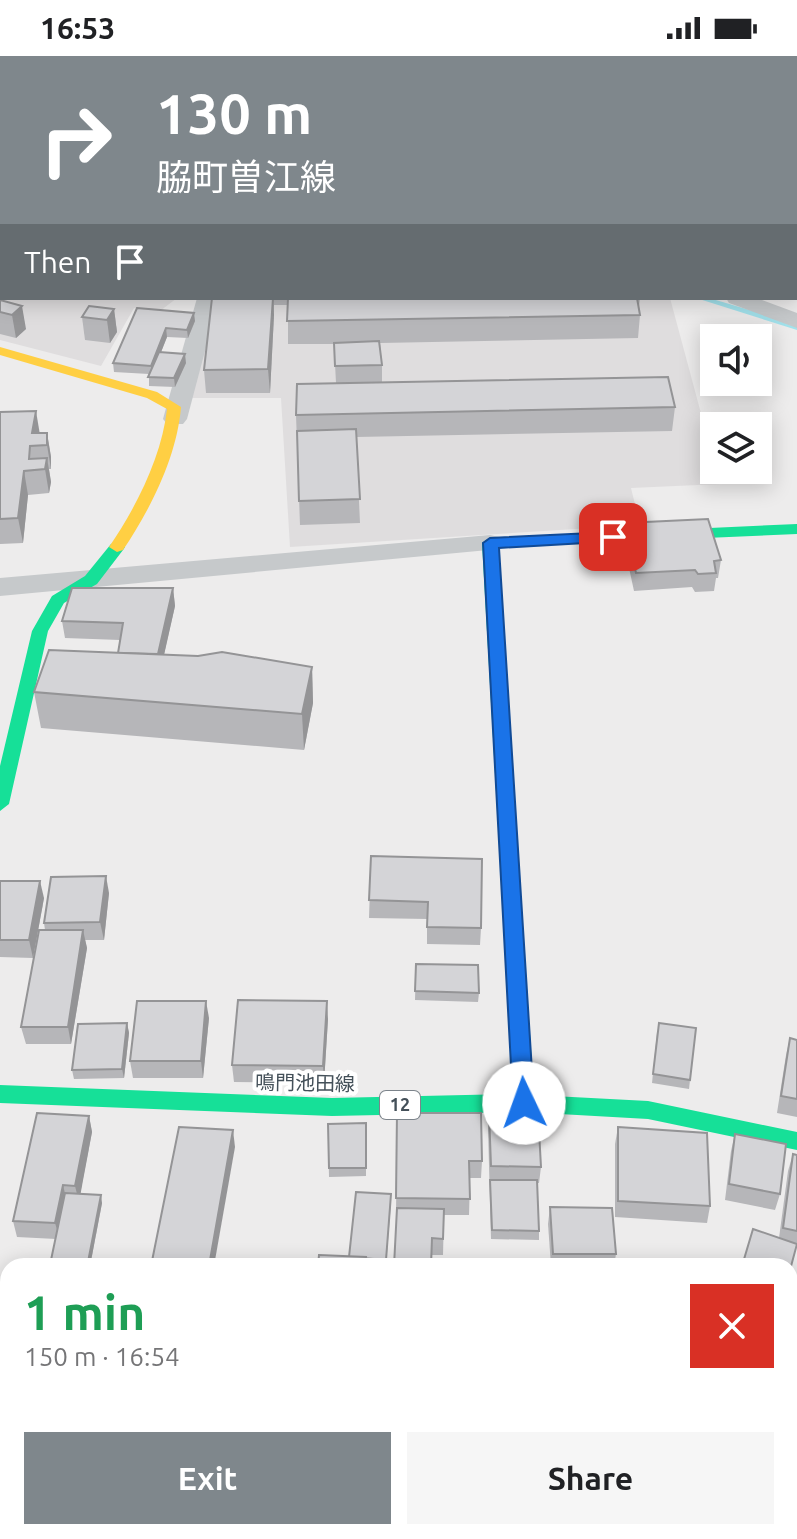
<!DOCTYPE html>
<html lang="en">
<head>
<meta charset="utf-8">
<style>
  :root { --surface:#fff; --page:#f6f6f6; --text:#202124; --muted:#757577; --accent:#7f878c }
  body { margin:0; font-family:Ubuntu,"Noto Sans JP",sans-serif; background:var(--page); color:var(--text); height:100vh; display:flex; flex-direction:column; font-size:30px; white-space:nowrap }
  * { box-sizing:border-box; margin:0 }
  p { font-size:26px; color:var(--muted) }
  .icon { flex:none; width:44px; height:44px; fill:none; stroke:currentColor; stroke-width:2; stroke-linecap:round; stroke-linejoin:round }
  .map { position:relative; flex:1; overflow:hidden }
  .details { position:absolute; left:0px; top:1202px; width:798px; height:282px; display:flex; flex-direction:column; background:var(--surface); border-radius:24px 24px 0 0; box-shadow:0 4px 20px #0003 }
  .details>* { flex:none }
  .banner { position:absolute; left:0px; top:0px; width:798px; height:244px; box-shadow:0 4px 20px #0003; background:#7f878c; color:#fff; overflow:hidden }
  .fabs { position:absolute; left:700px; top:268px; display:grid; gap:16px }
  .fabs a { display:grid; place-items:center; width:72px; height:72px; border-radius:0px; background:var(--surface); box-shadow:0 4px 20px #0003; font-size:40px }
  .pin { position:absolute; display:grid; place-items:center; width:68px; height:68px; color:#fff; margin:-34px; border-radius:16px; box-shadow:0 4px 12px #0006 }
  .me { position:absolute; width:88px; margin:-44px; rotate:357deg; stroke-linejoin:round; filter:drop-shadow(0 0 6px #0008) }
  .turn { display:flex; align-items:center; gap:28px; height:168px; padding:0 24px; font-size:36px }
  .turn .icon { width:104px; height:104px; stroke-width:2.5 }
  .turn b { display:block; font-size:56px; line-height:68px }
  .then { display:flex; align-items:center; height:76px; padding:0 24px; background:#0003; gap:16px; font-size:30px }
  .round { display:grid; place-items:center; flex:none; width:84px; height:84px; border-radius:0px; background:var(--page) }
  .overview { display:flex; align-items:center; justify-content:space-between; height:136px; padding:0 24px }
  h1 { font-size:48px; font-weight:700; line-height:60px; color:#1e9e55 }
  .action { display:flex; gap:16px; margin-top:auto; padding:16px 24px }
  .action a { flex:1; height:92px; border-radius:0px; background:var(--accent); color:#fff; font-size:32px; font-weight:700; line-height:92px; text-align:center }
  .action a+a { background:var(--page); color:var(--text) }
  .status { display:flex; justify-content:space-between; align-items:center; height:56px; padding:0 40px; background:var(--surface); direction:ltr }
  .status svg { height:22px; fill:currentColor }
  .map>svg:first-child { display:block }
</style>
</head>
<body>
<div class="status"><b>16:53</b><svg viewBox="0 0 49 12"><path d="M0 12V9h3v3zM5 12V6h3v6zM10 12V3h3v9zM15 12V0h3v12zM26 1h20v11H26zM47 4h2v5h-2z"/></svg></div>
<div class="map">
<svg width="797" height="1483" viewBox="0 0 797 1483">
  <rect width="100%" height="100%" fill="#edecec"/>
  <!-- education -->
  <g fill="#dfddde">
    <path d="M0,56l2,186h175l-17,13 -26,-3 -33,58 -101,-26z"/>
    <path d="M217,242h453l50,186 -89,4 9,37 -350,22 -9,-149h-89z"/>
  </g>
  <g fill="none" stroke-linecap="round" stroke-linejoin="round">
    <!-- stream -->
    <g fill="#a3e2ec" fill-rule="evenodd">
      <path d="M639,0h8l2,2h-8z"/>
      <path d="M696,242h13l88,26v6z"/>
    </g>
    <!-- street -->
    <g fill="#c6c9cb" fill-rule="evenodd">
      <rect x="119" y="0" width="18" height="2"/>
      <path d="M280,0h25l1,2h-25z"/>
      <path d="M526,0h19l1,2h-19z"/>
      <rect x="679" y="0" width="18" height="2"/>
      <path d="M197,242h22l-32,121 -4,5h-16l-4,-5z"/>
      <path d="M726,242h31l40,15v15l-68,-25z"/>
      <path d="M490,479l9,2 4,6 -4,6 -499,47v-18z"/>
    </g>
    <!-- fast -->
    <g fill="#16e098" fill-rule="evenodd">
      <path d="M797,468v10l-299,13 36,548 114,6 149,31v18l-149,-31 -124,-7 -192,4 -332,-13v-18l332,13 181,-4 -31,-551 8,-5z"/>
      <path d="M117,486l8,5 -2,3 -26,34 -33,19 -16,28 -39,173 -9,7v-45l32,-135 20,-35 33,-20 26,-32z"/>
    </g>
    <!-- slow -->
    <path fill="#ffcf43" fill-rule="evenodd" d="M0,291l157,45 24,15c-4,50 -31,103 -58,143l-6,2 -8,-5c27,-39 53,-91 58,-138l-20,-11 -147,-43z"/>
  </g>
  <!-- wall -->
  <g fill="#b6b6b9">
    <path d="M212,242h428l-1,9 1,8 -2,23 -258,5 2,22v17l293,25 -3,24 -316,6 4,86 -60,2 -4,-110 40,-32 -2,-39h-46v-39h-14v10l-4,78h-64l-2,-23z"/>
    <path d="M0,244l26,29 -10,9 -16,-4z"/>
    <path d="M137,252l58,13 -7,17 -21,-1 -6,15 25,11 -11,24 -26,-1v-12l-35,-2 -1,-9z"/>
    <path d="M114,253l3,23 -7,11 -25,-3 -3,-23z"/>
    <path d="M0,356l40,21h7l4,24v12h-2l2,13 -2,11 -21,2 -5,48 -23,1z"/>
    <path d="M625,467l96,37 -3,18h-2l-2,13 -19,1 -3,-5 -58,4 -11,-51z"/>
    <path d="M173,532l2,18 -11,48 148,13 1,36 -9,47 -263,-22 -7,-36 84,-40 2,-12 -55,-2 -3,-17z"/>
    <path d="M371,800l110,72 -1,17 -53,-1v-25l-58,-1z"/>
    <path d="M0,825l44,17 -11,60 -33,-1z"/>
    <path d="M109,837l-5,47h-19l2,8 -16,96h-45l-5,-17 24,-97 -1,-7z"/>
    <path d="M416,908l63,29 -1,9 -63,-2z"/>
    <path d="M209,962l-6,60h-70l-3,-17z"/>
    <path d="M328,963l-4,64 -90,-1 -2,-17z"/>
    <path d="M127,967l2,10 -5,45 -50,1 -2,-9z"/>
    <path d="M657,976l33,48 -1,9 -37,-6z"/>
    <path d="M790,982l7,2v77l-20,-4 9,-58z"/>
    <path d="M489,1056l52,55 -2,16h-2l2,48v9l-48,-1 -3,-110z"/>
    <path d="M397,1057l85,48 -1,17h-11l-1,37h-25l-1,40h-11l-36,-40z"/>
    <path d="M89,1060l3,16 -12,62 22,9 -12,63h-37l-2,-6 5,-21 -39,-2 -4,-16z"/>
    <path d="M366,1067v53l-37,1 -1,-53z"/>
    <path d="M618,1071l92,79 -3,17 -92,-6v-73z"/>
    <path d="M735,1078l45,60 -5,16 -50,-10 6,-49z"/>
    <path d="M793,1098l4,1v93l-18,-10 9,-67z"/>
    <path d="M391,1147l-5,63h-68l31,-9z"/>
    <path d="M550,1151l66,47 -2,12h-63l-3,-42z"/>
    <path d="M1,1307h7v16l-2,-1z"/>
  </g>
  <!-- shaded-wall -->
  <g fill="#949496">
    <path d="M273,242l1,17 -4,78 -2,-24z"/>
    <path d="M22,250l4,23 -10,9 -4,-23z"/>
    <path d="M114,253l3,23 -7,11 -3,-23z"/>
    <path d="M194,257l1,8 -7,17 -1,-8z"/>
    <path d="M166,272l1,9 -15,38 -1,-9z"/>
    <path d="M185,298l1,9 -11,24 -1,-9z"/>
    <path d="M36,355l4,24 -8,-2z"/>
    <path d="M47,377l4,24v12l-4,-24z"/>
    <path d="M47,402l4,24 -2,11 -4,-24z"/>
    <path d="M24,415l4,24 -5,48 -5,-25z"/>
    <path d="M173,532l2,18 -15,67 -2,-17z"/>
    <path d="M312,611l1,36 -9,47 -2,-36z"/>
    <path d="M106,820l3,17 -5,47 -4,-18z"/>
    <path d="M40,825l4,17 -11,60 -4,-18z"/>
    <path d="M83,874l4,18 -16,96 -3,-17z"/>
    <path d="M206,945l3,17 -6,60 -2,-17z"/>
    <path d="M327,945l1,18 -4,64 -1,-17z"/>
    <path d="M127,967l2,10 -5,45 -2,-9z"/>
    <path d="M89,1060l3,16 -13,70 -4,-16z"/>
    <path d="M233,1074l2,17 -21,119h-5z"/>
    <path d="M63,1129l4,17 -7,37 -5,-16z"/>
    <path d="M101,1139l1,8 -12,63h-1l-1,-4z"/>
  </g>
  <!-- building -->
  <g fill="#d4d4d7" stroke="#949496" stroke-width="2">
    <path d="M212,242h61l-5,71 -64,1z"/>
    <path d="M288,242h349l3,17 -353,6z"/>
    <path d="M0,244l22,6 -10,9 -12,-3z"/>
    <path d="M89,250l25,3 -7,11 -25,-3z"/>
    <path d="M137,252l57,5 -7,17 -21,-2 -15,38 -38,-3z"/>
    <path d="M379,285l3,24 -47,1 -1,-23z"/>
    <path d="M159,296l26,2 -11,24 -26,-1z"/>
    <path d="M668,321l7,30 -379,8 1,-31z"/>
    <path d="M36,355l-4,22h15v12l-17,1 -1,13 18,-1 -2,11 -21,2 -6,47 -18,1v-107z"/>
    <path d="M356,373l4,70 -61,2 -2,-70z"/>
    <path d="M708,463l13,41 -7,1 2,12 -18,1 -3,-4 -59,3 -11,-50z"/>
    <path d="M72,532h101l-15,66 -40,-1 5,-30 -61,-2z"/>
    <path d="M49,594l149,6 24,-4 90,15 -10,47 -268,-22z"/>
    <path d="M371,800l111,3 -1,69 -54,-1 1,-25 -59,-2z"/>
    <path d="M106,820l-6,46 -56,1 7,-46z"/>
    <path d="M0,825h40l-11,59h-29z"/>
    <path d="M39,874h44l-15,97h-47z"/>
    <path d="M416,908l62,1 1,28 -64,-2z"/>
    <path d="M238,944l89,1 -4,65 -91,-1z"/>
    <path d="M137,945h69l-5,60h-71z"/>
    <path d="M127,967l-5,46 -50,1 6,-46z"/>
    <path d="M659,967l37,5 -6,52 -37,-6z"/>
    <path d="M790,982l7,2v59l-16,-3z"/>
    <path d="M489,1056l49,1 3,54 -50,-1z"/>
    <path d="M37,1057l52,3 -14,70 -12,-1 -8,38 -42,-2z"/>
    <path d="M397,1057h84l1,48h-13l1,38 -74,-1z"/>
    <path d="M366,1067v45h-37l-1,-44z"/>
    <path d="M179,1071l54,3 -24,136h-58z"/>
    <path d="M618,1071l89,6 3,73 -92,-5z"/>
    <path d="M735,1078l51,10 -6,50 -51,-10z"/>
    <path d="M793,1098l4,1v76l-14,-3z"/>
    <path d="M490,1124h47l2,51 -47,-1z"/>
    <path d="M356,1136l35,2 -5,66 -37,-3z"/>
    <path d="M65,1137l36,2 -13,67 -37,-2z"/>
    <path d="M550,1151l62,1 4,46h-63z"/>
    <path d="M397,1152l47,1 -1,30 -11,-1 -1,28h-37z"/>
    <path d="M753,1173l44,15 -7,26v-4h-48z"/>
    <path d="M319,1199l47,2 -1,9h-47z"/>
    <path d="M8,1275v32h-7z"/>
  </g>
  <!-- route -->
  <path fill="#1a73e8" stroke="#114b97" stroke-width="2" d="M613,476l6,2v7l-120,7 35,555 -3,6 -7,2 -8,-2 -3,-6 -30,-560 7,-5z"/>
  <g text-anchor="middle" stroke-width="8" stroke-linejoin="round" paint-order="stroke">
    <!-- shield labels -->
    <rect fill="#fff" stroke="#7c848b" stroke-width="2" x="380" y="1035" width="40" height="28" rx="6"/>
    <g font-size="18" font-weight="bold" fill="#445059">
      <text x="400" y="1055">12</text>
    </g>
    <!-- street labels -->
    <g font-size="20" fill="#445059" stroke="#fff">
      <text transform="translate(305 1027) rotate(1)" y="7">鳴門池田線</text>
    </g>
  </g>
</svg>
<div class="fabs">
<a><svg class="icon" aria-label="sound" viewBox="0 0 24 24"><path d="M4 9h4l5-4v14l-5-4H4zM17 9q2 3 0 6"/></svg></a>
<a><svg class="icon" aria-label="layers" viewBox="0 0 24 24"><path d="M12 4l9 5-9 5-9-5zM3 14l9 5 9-5"/></svg></a>
</div>
<div class="pin" style="left:613px;top:481px;background:#d93025"><svg class="icon" aria-label="arrive" viewBox="0 0 24 24"><path d="M6 21V4h12l-3 4 3 4H6"/></svg></div>
<svg class="me" style="left:524px;top:1047px" viewBox="-20 -20 40 40"><circle r="19" fill="#fff"/><path d="M0-13L10 11 0 6-10 11z" fill="#1a73e8"/></svg>
<div class="banner">
<div class="turn"><svg class="icon" aria-label="right" viewBox="0 0 24 24"><path d="M7 20v-9h11M14 6l5 5-5 5"/></svg><div><b>130 m</b>脇町曽江線</div></div>
<div class="then">Then<svg class="icon" aria-label="arrive" viewBox="0 0 24 24"><path d="M6 21V4h12l-3 4 3 4H6"/></svg></div>
</div>
<section class="details">
<div class="overview"><div><h1>1 min</h1><p>150 m · 16:54</p></div><a class="round" style="background:#d93025;color:#fff"><svg class="icon" aria-label="close" viewBox="0 0 24 24"><path d="M6 6l12 12M18 6L6 18"/></svg></a></div>
<div class="action"><a>Exit</a><a>Share</a></div>
</section>
</div>
</body>
</html>
